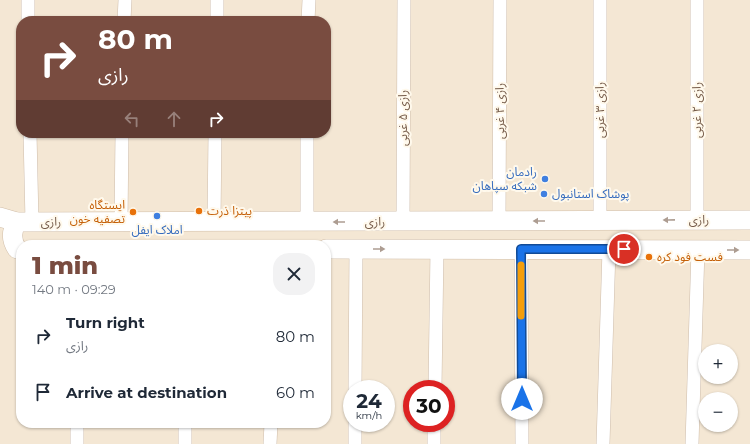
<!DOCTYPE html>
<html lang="en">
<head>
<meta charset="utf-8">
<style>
  :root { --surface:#fff; --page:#f2f2f3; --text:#1f2937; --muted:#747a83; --accent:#794c40 }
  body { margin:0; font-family:Montserrat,"Noto Sans Arabic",sans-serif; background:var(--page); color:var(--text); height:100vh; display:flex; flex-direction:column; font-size:15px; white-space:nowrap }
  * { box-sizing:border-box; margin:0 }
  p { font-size:13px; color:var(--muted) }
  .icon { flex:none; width:22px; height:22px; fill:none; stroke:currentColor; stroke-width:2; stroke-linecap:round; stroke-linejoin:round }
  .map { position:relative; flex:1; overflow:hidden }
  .panel { position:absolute; left:16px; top:240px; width:315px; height:188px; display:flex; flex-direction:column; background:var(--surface); border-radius:16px; box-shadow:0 1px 3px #0004 }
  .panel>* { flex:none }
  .banner { position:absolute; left:16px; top:16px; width:315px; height:122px; border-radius:16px; box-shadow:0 1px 3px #0004; background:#794c40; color:#fff; overflow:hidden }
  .controls { position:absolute; left:698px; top:344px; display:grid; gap:8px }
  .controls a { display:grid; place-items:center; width:40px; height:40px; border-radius:50%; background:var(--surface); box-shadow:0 1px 3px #0004; font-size:20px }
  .speed { position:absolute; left:343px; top:380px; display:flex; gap:8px; font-size:20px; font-weight:700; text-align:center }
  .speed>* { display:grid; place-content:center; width:52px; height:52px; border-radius:50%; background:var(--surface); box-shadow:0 1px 3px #0004; line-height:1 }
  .speed small { font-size:10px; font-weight:400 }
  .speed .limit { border:6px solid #d22; background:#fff; color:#111 }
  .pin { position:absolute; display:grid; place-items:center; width:34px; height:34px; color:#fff; margin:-17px; border:2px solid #fff; border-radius:50%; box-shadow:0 1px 4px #0007 }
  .me { position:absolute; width:44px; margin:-22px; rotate:0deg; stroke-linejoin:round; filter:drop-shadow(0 0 3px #0008) }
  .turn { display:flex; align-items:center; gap:14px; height:84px; padding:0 16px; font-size:18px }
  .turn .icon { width:52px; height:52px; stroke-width:2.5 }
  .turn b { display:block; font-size:28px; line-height:34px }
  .lanes { display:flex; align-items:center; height:38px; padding:0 16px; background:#0003; justify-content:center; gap:20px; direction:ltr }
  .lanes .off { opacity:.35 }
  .round { display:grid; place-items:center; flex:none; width:42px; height:42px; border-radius:16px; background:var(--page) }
  .head { display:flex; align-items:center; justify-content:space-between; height:68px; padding:0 16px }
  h1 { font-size:24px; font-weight:800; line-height:30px; color:var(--accent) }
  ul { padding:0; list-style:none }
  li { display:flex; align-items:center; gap:12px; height:56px; padding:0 16px }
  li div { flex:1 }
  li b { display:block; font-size:15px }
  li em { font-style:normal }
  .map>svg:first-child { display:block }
</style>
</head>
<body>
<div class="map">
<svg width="750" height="444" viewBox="0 0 750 444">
  <rect width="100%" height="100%" fill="#fcf5e6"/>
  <!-- residential -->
  <path fill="#f4e7d4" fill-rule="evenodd" d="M0,0h750v444h-750zM21,21h305v112h-305zM21,245h305v178h-305zM705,351h26v26h-26zM352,389h34v34h-34zM412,389h34v34h-34zM705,399h26v26h-26z"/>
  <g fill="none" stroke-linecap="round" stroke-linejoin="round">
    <!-- street casing -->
    <g stroke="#cebdac" stroke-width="14">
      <g id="street">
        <path d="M28,0v21"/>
        <path d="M600,0v221"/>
        <path d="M124,21l1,-21"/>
        <path d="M217,21v-21"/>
        <path d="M308,21l1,-21"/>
        <path d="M30,133l2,89"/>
        <path d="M697,220v-220"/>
        <path d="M121,222l1,-89"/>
        <path d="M214,222l1,-89"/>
        <path d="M307,222v-89"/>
        <path d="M403,222l1,-222"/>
        <path d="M499,222l1,-222"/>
        <path d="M521,249l1,195"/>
        <path d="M355,389l1,-140"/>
        <path d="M435,389l2,-140"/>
        <path d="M77,444v-21"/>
        <path d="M185,444v-21"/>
        <path d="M270,444l1,-21"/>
        <path d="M355,444v-21"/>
        <path d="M434,444v-21"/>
        <path d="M603,444l6,-195"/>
        <path d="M692,444l6,-195"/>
      </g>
    </g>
    <!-- secondary casing -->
    <g stroke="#d1bea9" stroke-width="20">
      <g id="secondary">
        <path d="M0,217l17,5 733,-2"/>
        <path d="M17,249c-6,-9 -6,-18 0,-27"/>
        <path d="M326,249l424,1"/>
      </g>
    </g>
    <!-- street -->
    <use href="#street" stroke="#fff" stroke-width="13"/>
    <!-- secondary -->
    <use href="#secondary" stroke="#fff" stroke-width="19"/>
  </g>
  <!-- one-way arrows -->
  <defs><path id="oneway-solid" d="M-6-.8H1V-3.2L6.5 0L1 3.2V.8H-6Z"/></defs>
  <g fill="#ad9d92">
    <use href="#oneway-solid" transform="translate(669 220) rotate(179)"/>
    <use href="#oneway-solid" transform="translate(539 221) rotate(180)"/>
    <use href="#oneway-solid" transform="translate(339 222) rotate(-180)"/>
    <use href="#oneway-solid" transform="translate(379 249)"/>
    <use href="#oneway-solid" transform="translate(733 250)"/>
  </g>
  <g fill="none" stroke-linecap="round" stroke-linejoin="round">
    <!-- route casing -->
    <g stroke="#114b97" stroke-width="10">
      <path id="route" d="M522,399l-1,-150h103"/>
    </g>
    <!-- route -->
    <use href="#route" stroke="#1a73e8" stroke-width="7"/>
    <!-- slow -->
    <path stroke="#f59e0b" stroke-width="7" d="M521,265v51"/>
  </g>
  <!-- markers -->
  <g fill="#3f7fe0" stroke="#fff9ec" stroke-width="1.5">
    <circle cx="545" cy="179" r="4"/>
    <circle cx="544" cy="194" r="4"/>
    <circle cx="157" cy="216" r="4"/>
  </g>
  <g fill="#e8710a" stroke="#fff9ec" stroke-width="1.5">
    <circle cx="199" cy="211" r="4"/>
    <circle cx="133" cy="212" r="4"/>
    <circle cx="649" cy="257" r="4"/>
  </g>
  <g text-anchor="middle" stroke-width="4" stroke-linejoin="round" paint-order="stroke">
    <!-- street labels -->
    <g font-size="12" fill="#765c4a" stroke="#fff9ec">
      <text transform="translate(600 110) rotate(-90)" y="4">رازی ۳ غربی</text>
      <text transform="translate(697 110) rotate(-90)" y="4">رازی ۲ غربی</text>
      <text transform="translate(500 111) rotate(-90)" y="4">رازی ۴ غربی</text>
      <text transform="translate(403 118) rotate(-90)" y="4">رازی ۵ غربی</text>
      <text x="699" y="224">رازی</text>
      <text x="51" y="226">رازی</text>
      <text x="375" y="226">رازی</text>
    </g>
    <!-- shop labels -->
    <g font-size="12" fill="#366cbe" stroke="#fff9ec" text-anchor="end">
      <text x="537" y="176">رادمان<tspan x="537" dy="14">شبکه سپاهان</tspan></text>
      <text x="552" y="198" text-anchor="start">پوشاک استانبول</text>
      <text x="157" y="234" text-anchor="middle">املاک ایفل</text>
    </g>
    <!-- food labels -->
    <g font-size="12" fill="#c56008" stroke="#fff9ec" text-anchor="start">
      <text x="125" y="209" text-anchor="end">ایستگاه<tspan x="125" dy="14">تصفیه خون</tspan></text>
      <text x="207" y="215">پیتزا ذرت</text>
      <text x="657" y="261">فست فود کره</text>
    </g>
  </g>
</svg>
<div class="controls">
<a>+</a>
<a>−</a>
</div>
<div class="speed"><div>24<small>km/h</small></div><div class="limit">30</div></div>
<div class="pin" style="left:624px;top:249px;background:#d93025"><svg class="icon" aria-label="arrive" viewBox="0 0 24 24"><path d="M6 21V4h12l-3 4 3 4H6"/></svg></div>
<svg class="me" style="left:522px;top:399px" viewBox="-20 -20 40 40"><circle r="19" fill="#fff"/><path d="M0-13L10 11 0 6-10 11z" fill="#1a73e8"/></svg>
<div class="banner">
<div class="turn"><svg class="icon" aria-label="right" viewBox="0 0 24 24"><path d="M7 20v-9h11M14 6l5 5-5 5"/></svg><div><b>80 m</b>رازی</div></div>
<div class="lanes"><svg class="icon off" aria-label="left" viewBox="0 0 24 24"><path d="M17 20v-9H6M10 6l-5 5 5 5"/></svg><svg class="icon off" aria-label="ahead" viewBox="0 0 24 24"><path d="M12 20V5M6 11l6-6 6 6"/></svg><svg class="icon" aria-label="right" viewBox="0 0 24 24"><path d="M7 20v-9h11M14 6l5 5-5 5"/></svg></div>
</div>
<section class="panel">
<div class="head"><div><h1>1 min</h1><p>140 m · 09:29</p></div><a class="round"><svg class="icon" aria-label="close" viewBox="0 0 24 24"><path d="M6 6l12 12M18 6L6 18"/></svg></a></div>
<ul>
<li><svg class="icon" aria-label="right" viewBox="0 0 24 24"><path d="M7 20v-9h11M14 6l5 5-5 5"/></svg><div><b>Turn right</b><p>رازی</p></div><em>80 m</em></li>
<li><svg class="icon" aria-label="arrive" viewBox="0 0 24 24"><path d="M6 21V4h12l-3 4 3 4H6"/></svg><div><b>Arrive at destination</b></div><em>60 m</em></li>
</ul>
</section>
</div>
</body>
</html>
